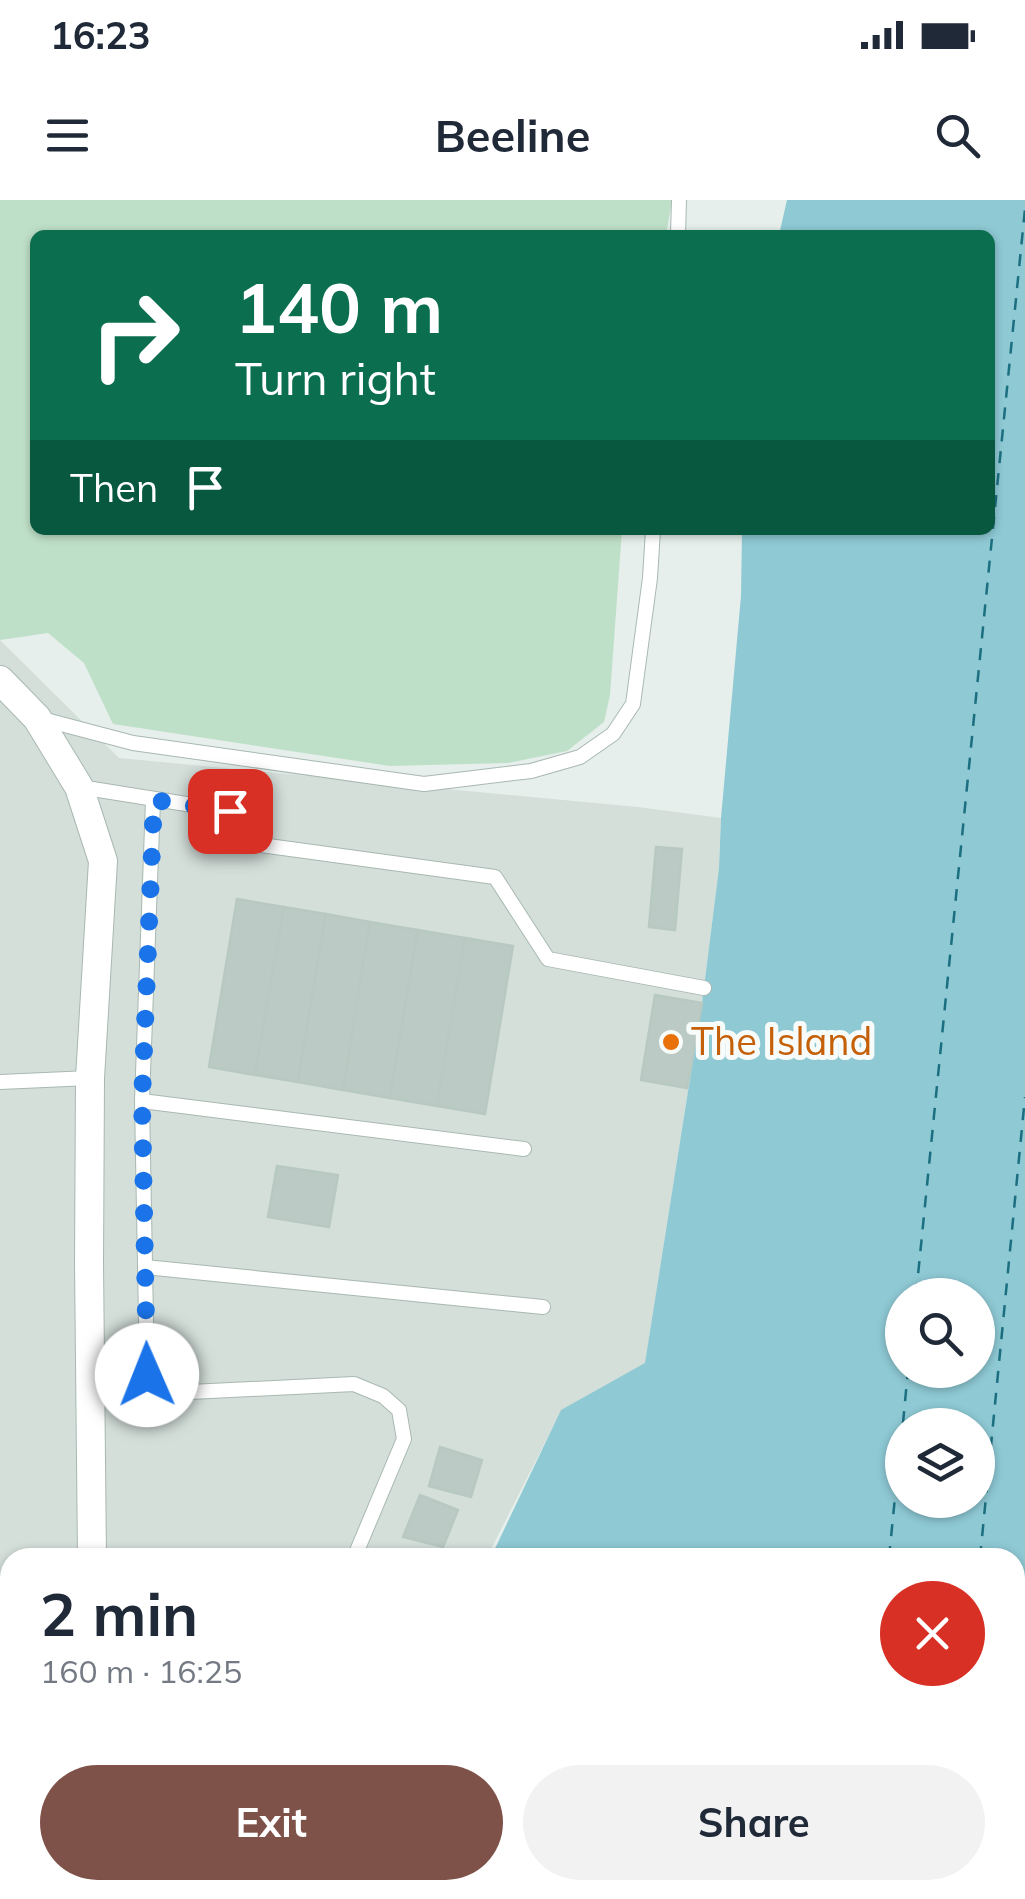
<!DOCTYPE html>
<html lang="en">
<head>
<meta charset="utf-8">
<style>
  :root { --surface:#fff; --page:#f2f2f3; --text:#1f2937; --muted:#747a83; --accent:#7f5249 }
  body { margin:0; font-family:Mulish,sans-serif; background:var(--page); color:var(--text); height:100vh; display:flex; flex-direction:column; font-size:38px; white-space:nowrap }
  * { box-sizing:border-box; margin:0 }
  p { font-size:32px; color:var(--muted) }
  .icon { flex:none; width:55px; height:55px; fill:none; stroke:currentColor; stroke-width:2; stroke-linecap:round; stroke-linejoin:round }
  .map { position:relative; flex:1; overflow:hidden }
  .drawer { position:absolute; left:0px; top:1348px; width:1025px; height:352px; display:flex; flex-direction:column; background:var(--surface); border-radius:30px 30px 0 0; box-shadow:0 2px 8px #0004 }
  .drawer>* { flex:none }
  .guide { position:absolute; left:30px; top:30px; width:965px; height:305px; border-radius:15px; box-shadow:0 2px 8px #0004; background:#0b6e4f; color:#fff; overflow:hidden }
  .buttons { position:absolute; left:885px; top:1078px; display:grid; gap:20px }
  .buttons a { display:grid; place-items:center; width:110px; height:110px; border-radius:50%; background:var(--surface); box-shadow:0 2px 8px #0004; font-size:50px }
  .pin { position:absolute; display:grid; place-items:center; width:85px; height:85px; color:#fff; margin:-42px; border-radius:20px; box-shadow:0 5px 15px #0006 }
  .me { position:absolute; width:110px; margin:-55px; rotate:359deg; stroke-linejoin:round; filter:drop-shadow(0 0 8px #0008) }
  .turn { display:flex; align-items:center; gap:35px; height:210px; padding:0 40px; font-size:45px }
  .turn .icon { width:130px; height:130px; stroke-width:2.5 }
  .turn b { display:block; font-size:70px; line-height:85px }
  .then { display:flex; align-items:center; height:95px; padding:0 40px; background:#0003; gap:20px; font-size:38px }
  .round { display:grid; place-items:center; flex:none; width:105px; height:105px; border-radius:52px; background:var(--page) }
  .summary { display:flex; align-items:center; justify-content:space-between; height:170px; padding:0 40px }
  h1 { font-size:60px; font-weight:700; line-height:75px }
  .cta { display:flex; gap:20px; margin-top:auto; padding:20px 40px }
  .cta a { flex:1; height:115px; border-radius:60px; background:var(--accent); color:#fff; font-size:40px; font-weight:700; line-height:115px; text-align:center }
  .cta a+a { background:var(--page); color:var(--text) }
  .status { display:flex; justify-content:space-between; align-items:center; height:70px; padding:0 50px; background:var(--surface); direction:ltr }
  .status svg { height:28px; fill:currentColor }
  header { display:flex; justify-content:space-between; align-items:center; height:130px; padding:0 40px; background:var(--surface); font-size:45px; font-weight:700 }
  .map>svg:first-child { display:block }
</style>
</head>
<body>
<div class="status"><b>16:23</b><svg viewBox="0 0 49 12"><path d="M0 12V9h3v3zM5 12V6h3v6zM10 12V3h3v9zM15 12V0h3v12zM26 1h20v11H26zM47 4h2v5h-2z"/></svg></div>
<header><svg class="icon" aria-label="menu" viewBox="0 0 24 24"><path d="M4 6h16M4 12h16M4 18h16"/></svg>Beeline<svg class="icon" aria-label="search" viewBox="0 0 24 24"><circle cx="10" cy="10" r="6"/><path d="M15 15l6 6"/></svg></header>
<div class="map">
<svg width="1025" height="1699" viewBox="0 0 1025 1699">
  <rect width="100%" height="100%" fill="#e6efeb"/>
  <!-- built -->
  <path fill="#d4dfda" d="M0,440l119,118 519,49 83,11 -2,50 -17,135 -57,361 -84,47 -74,146 -477,1v270l-10,8z"/>
  <!-- green -->
  <path fill="#bfe0c8" d="M0,0h672l-6,35h-631v295h587l-12,165 -6,27 -37,29 -59,12 -118,3 -277,-42 -29,-61 -36,-30 -48,7z"/>
  <!-- water -->
  <path fill="#8ec9d4" fill-rule="evenodd" d="M787,0h238v1699h-642l1,-9h631v-332l-524,-1 70,-147 84,-47 57,-360 17,-135 2,-50 20,-222 1,-66h248v-295h-211zM902,1095h76v75h-76zM902,1225h76v75h-76z"/>
  <g fill="none" stroke-linecap="round" stroke-linejoin="round">
    <!-- ferry -->
    <g stroke="#1c6f80" stroke-width="2.5" stroke-dasharray="12 10" stroke-linecap="butt">
      <path d="M916,1095l109,-1086"/>
      <path d="M903,1223l5,-53"/>
      <path d="M889,1358l13,-132"/>
      <path d="M980,1358l45,-461"/>
      <path d="M855,1699l1,-9"/>
      <path d="M947,1699l1,-9"/>
    </g>
  </g>
  <!-- building -->
  <g fill="#bbcac4" stroke="#b8c9c2" stroke-width="2.5">
    <path d="M656,647l26,2 -7,81 -26,-3z"/>
    <path d="M237,699l47,8 -29,168 -46,-8z"/>
    <path d="M284,707l42,7 -28,168 -43,-7z"/>
    <path d="M326,714l44,8 -27,168 -45,-8z"/>
    <path d="M370,722l48,8 -28,168 -47,-8z"/>
    <path d="M418,730l47,8 -28,168 -47,-8z"/>
    <path d="M465,738l48,8 -28,168 -48,-8z"/>
    <path d="M655,795l47,8 -15,85 -46,-8z"/>
    <path d="M277,966l61,9 -9,52 -61,-10z"/>
    <path d="M440,1247l42,13 -11,37 -42,-11z"/>
    <path d="M420,1295l38,15 -15,37 -40,-10z"/>
  </g>
  <g fill="none" stroke-linecap="round" stroke-linejoin="round">
    <!-- service casing -->
    <g stroke="#a8b8b2" stroke-width="16">
      <g id="service">
        <path d="M678,35l1,-35"/>
        <path d="M42,519l91,24 291,41 107,-13 49,-14 33,-23 20,-30 17,-126 3,-48"/>
        <path d="M80,587l150,24 31,34 234,32 53,82 156,29"/>
        <path d="M153,600l-11,301 5,274 9,11 14,7 184,-9 29,12 16,14 5,29 -50,119"/>
        <path d="M0,882l90,-4"/>
        <path d="M142,901l382,48"/>
        <path d="M145,1067l398,40"/>
        <path d="M235,1699l2,-9"/>
      </g>
    </g>
    <!-- minor casing -->
    <g stroke="#a8b8b2" stroke-width="30">
      <g id="minor">
        <path d="M0,480l37,38 42,69 24,74 -13,217 -1,185 3,295"/>
        <path d="M0,1592l10,-9"/>
      </g>
    </g>
    <!-- service -->
    <use href="#service" stroke="#fff" stroke-width="14"/>
    <!-- minor -->
    <use href="#minor" stroke="#fff" stroke-width="28"/>
  </g>
  <g fill="none" stroke-linecap="round" stroke-linejoin="round">
    <!-- route -->
    <path stroke="#1a73e8" stroke-width="18" stroke-dasharray="0 32.4" d="M147,1175l-5,-275 12,-300 76,11"/>
  </g>
  <!-- markers -->
  <circle fill="#e8710a" stroke="#f7fbf9" stroke-width="4" cx="671" cy="842" r="10"/>
  <g text-anchor="middle" stroke-width="10" stroke-linejoin="round" paint-order="stroke">
    <!-- food labels -->
    <g font-size="38" fill="#c56008" stroke="#f7fbf9" text-anchor="start">
      <text x="691" y="855">The Island</text>
    </g>
  </g>
</svg>
<div class="buttons">
<a><svg class="icon" aria-label="search" viewBox="0 0 24 24"><circle cx="10" cy="10" r="6"/><path d="M15 15l6 6"/></svg></a>
<a><svg class="icon" aria-label="layers" viewBox="0 0 24 24"><path d="M12 4l9 5-9 5-9-5zM3 14l9 5 9-5"/></svg></a>
</div>
<div class="pin" style="left:230px;top:611px;background:#d93025"><svg class="icon" aria-label="arrive" viewBox="0 0 24 24"><path d="M6 21V4h12l-3 4 3 4H6"/></svg></div>
<svg class="me" style="left:147px;top:1175px" viewBox="-20 -20 40 40"><circle r="19" fill="#fff"/><path d="M0-13L10 11 0 6-10 11z" fill="#1a73e8"/></svg>
<div class="guide">
<div class="turn"><svg class="icon" aria-label="right" viewBox="0 0 24 24"><path d="M7 20v-9h11M14 6l5 5-5 5"/></svg><div><b>140 m</b>Turn right</div></div>
<div class="then">Then<svg class="icon" aria-label="arrive" viewBox="0 0 24 24"><path d="M6 21V4h12l-3 4 3 4H6"/></svg></div>
</div>
<section class="drawer">
<div class="summary"><div><h1>2 min</h1><p>160 m · 16:25</p></div><a class="round" style="background:#d93025;color:#fff"><svg class="icon" aria-label="close" viewBox="0 0 24 24"><path d="M6 6l12 12M18 6L6 18"/></svg></a></div>
<div class="cta"><a>Exit</a><a>Share</a></div>
</section>
</div>
</body>
</html>
